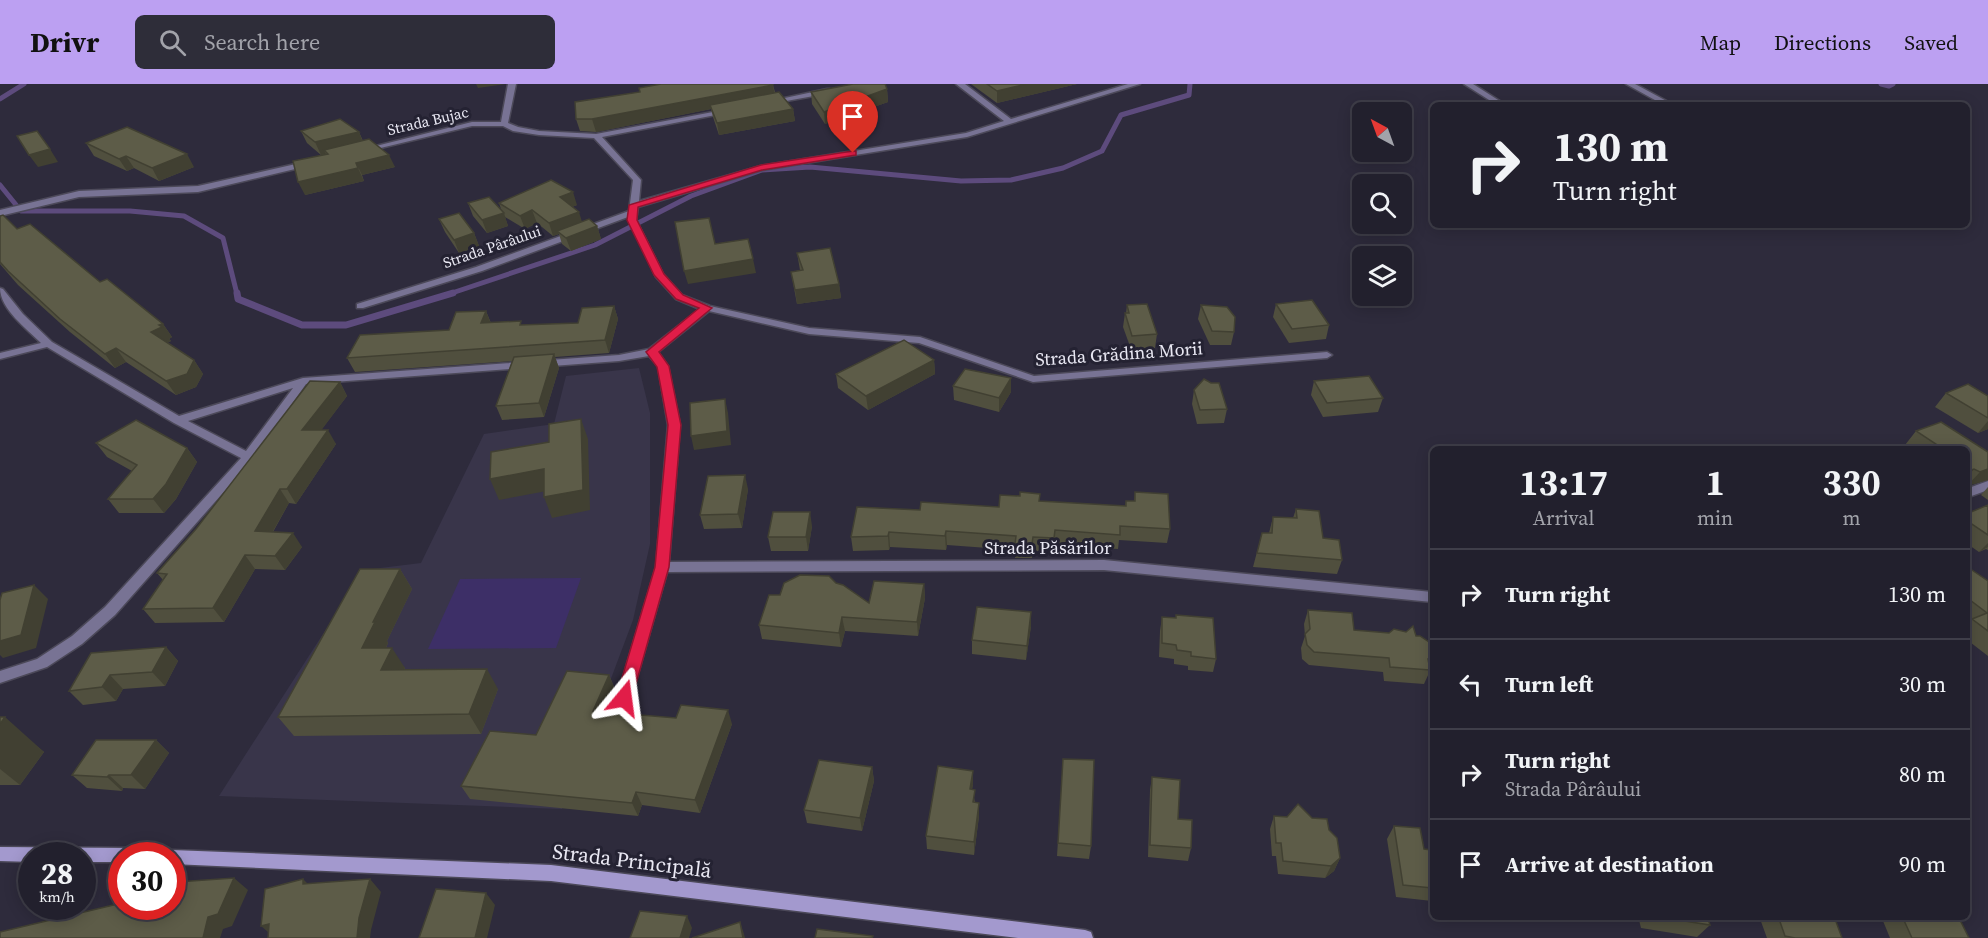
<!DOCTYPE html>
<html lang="en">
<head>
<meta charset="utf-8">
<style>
  :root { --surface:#22202d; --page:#2e2d39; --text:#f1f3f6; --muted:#a2a3aa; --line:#3f3e49; --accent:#bca0f2 }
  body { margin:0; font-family:"Source Serif 4",serif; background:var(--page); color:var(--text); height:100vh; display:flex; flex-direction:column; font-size:22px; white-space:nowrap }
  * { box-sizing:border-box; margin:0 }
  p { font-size:20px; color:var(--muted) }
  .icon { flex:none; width:33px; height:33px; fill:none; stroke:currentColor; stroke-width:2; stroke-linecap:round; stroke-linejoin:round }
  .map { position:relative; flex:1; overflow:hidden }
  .drawer { position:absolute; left:1430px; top:362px; width:540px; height:474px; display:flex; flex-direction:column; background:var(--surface); border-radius:9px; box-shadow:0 3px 15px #0003,0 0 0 2px var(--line) }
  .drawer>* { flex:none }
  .hud { position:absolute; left:1430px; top:18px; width:540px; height:126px; border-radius:9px; box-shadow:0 3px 15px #0003,0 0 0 2px var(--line); background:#22202d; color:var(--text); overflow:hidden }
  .needle { width:39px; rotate:319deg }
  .fabs { position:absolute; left:1352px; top:18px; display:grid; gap:12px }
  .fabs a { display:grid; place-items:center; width:60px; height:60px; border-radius:9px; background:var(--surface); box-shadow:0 3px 15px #0003,0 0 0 2px var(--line); font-size:30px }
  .speed { position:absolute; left:18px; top:758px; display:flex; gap:12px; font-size:30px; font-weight:700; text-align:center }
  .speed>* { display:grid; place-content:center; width:78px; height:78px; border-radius:50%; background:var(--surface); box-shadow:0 3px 15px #0003,0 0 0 2px var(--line); line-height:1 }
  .speed small { font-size:15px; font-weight:400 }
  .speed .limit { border:9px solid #d22; background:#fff; color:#111 }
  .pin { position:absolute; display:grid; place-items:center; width:51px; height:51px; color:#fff; margin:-62px -26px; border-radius:50% 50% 50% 0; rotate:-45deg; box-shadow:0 0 6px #0007 }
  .pin .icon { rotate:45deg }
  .me { position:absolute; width:66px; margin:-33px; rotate:16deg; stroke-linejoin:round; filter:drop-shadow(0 0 4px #0008) }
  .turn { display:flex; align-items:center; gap:21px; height:126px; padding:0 24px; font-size:27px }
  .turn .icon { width:78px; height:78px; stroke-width:2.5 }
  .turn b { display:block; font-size:42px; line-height:51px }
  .eta { display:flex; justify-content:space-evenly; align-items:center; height:102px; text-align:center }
  .eta b { font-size:36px; font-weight:700; line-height:42px }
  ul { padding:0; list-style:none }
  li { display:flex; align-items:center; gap:18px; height:90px; padding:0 24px; border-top:2px solid var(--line) }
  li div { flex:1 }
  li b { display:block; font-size:22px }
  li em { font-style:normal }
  header { display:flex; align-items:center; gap:36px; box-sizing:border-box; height:84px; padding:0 30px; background:var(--accent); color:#111 }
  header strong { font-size:28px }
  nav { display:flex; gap:33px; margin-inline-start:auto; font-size:21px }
  .search { width:420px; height:54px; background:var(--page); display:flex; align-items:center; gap:15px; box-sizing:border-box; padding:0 21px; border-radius:9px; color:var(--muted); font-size:22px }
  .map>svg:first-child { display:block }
</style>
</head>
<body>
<header>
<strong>Drivr</strong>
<div class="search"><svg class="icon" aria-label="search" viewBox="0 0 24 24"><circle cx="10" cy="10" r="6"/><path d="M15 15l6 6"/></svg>Search here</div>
<nav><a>Map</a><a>Directions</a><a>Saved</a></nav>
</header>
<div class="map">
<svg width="1988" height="854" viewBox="0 0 1988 854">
  <rect width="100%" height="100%" fill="#2e2b3c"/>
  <!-- built -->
  <path fill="#39354a" d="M639,284l11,45v131l-17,76 -71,189 -343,-13 145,-226 57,-7 63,-129 70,-10 12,-48z"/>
  <!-- green -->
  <path fill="#3d2f67" d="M581,494l-25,70 -128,1 32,-70z"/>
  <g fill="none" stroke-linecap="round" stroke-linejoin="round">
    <!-- stream-far1 -->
    <g stroke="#5d4b7d" stroke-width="5">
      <path d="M1881,0l8,2 4,-2"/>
      <path d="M0,15l24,-15"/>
      <path d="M0,101l21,26h109l54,5 39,22 14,56"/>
      <path d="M449,210l146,-49 96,-49 71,-26 48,-3 151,14 50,-1 52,-12 39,-17 19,-36 68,-20 1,-11"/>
    </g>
    <!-- stream -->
    <path stroke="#5d4b7d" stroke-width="7" d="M237,209l1,6 64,26h44l107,-32"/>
    <!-- minor casing -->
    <g stroke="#4c4959" stroke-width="3">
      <g id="minor">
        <path d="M508,0h8l-8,39 10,4 21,4 57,3 133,-25v4h-3l-124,24 39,43 -2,21 122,-35 205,-33 38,-12 -48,-37h9l46,35 117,-35h12l-173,53 -205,33 -124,37 -2,13 27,54 19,21 28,11 99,22 111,9 114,39 293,-24 5,3 -5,3 -294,24 -114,-39 -110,-9 -100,-23 -51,41 10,14 12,59 -11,137 435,-2 328,32v10l-328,-32 -437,2 -36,126 -2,4 -5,2 -5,-2 -2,-4 39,-131 12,-142 -10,-59 -9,-10 -30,5 -313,23 -54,76 -137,155 -33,29 -35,23 -47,16v-12l37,-12 35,-23 33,-29 136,-149 -67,-35 -127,-76 -47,12v-6l41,-10c-14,-14 -41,-34 -41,-55l3,1 20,25 29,28 127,74 124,-38 316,-23 30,-6 51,-40 -24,-10 -20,-22 -28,-60 -146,54 -119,37h-6v-4l119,-37 153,-56 4,-31 -39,-42 -55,-3 -26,-4 -10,-5h-31l-108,26 -4,-2 112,-28h29zM293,304l-47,63 -58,-30z"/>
        <path d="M1464,0h9l33,21h-9z"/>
        <path d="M1626,0h9l39,21h-10z"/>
        <path d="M827,5h3v4l-60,11 -4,-2z"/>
        <path d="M309,77h3v4l-114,27 -119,5 -79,19v-6l79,-19 119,-5z"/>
        <path d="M1988,397v9l-22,8v-9z"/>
      </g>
    </g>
    <!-- secondary casing -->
    <g stroke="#4c4959" stroke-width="3">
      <g id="secondary">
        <path d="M0,763l130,1 6,2 2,5h-16v7h-40v-7h-50v7l-32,-1z"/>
        <path d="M172,766l379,15 534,65 6,2 2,6h-75l-467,-57 -379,-17v-9h-7l1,-3z"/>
      </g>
    </g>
    <!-- minor -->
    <use href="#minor" fill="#787394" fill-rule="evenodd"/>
    <!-- secondary -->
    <use href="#secondary" fill="#a399ce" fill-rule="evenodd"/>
  </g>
  <!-- wall -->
  <g fill="#504f3e">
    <path d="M971,0h106l-80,19z"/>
    <path d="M773,1l2,7 18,17 2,12 -76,14 -6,-18 -2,-8 -115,23 -16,-1 -4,-12 63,-27v-4z"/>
    <path d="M887,5l1,13 -63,22 -13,-20 -1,-12z"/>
    <path d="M301,47l58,1 4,9 32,26 -33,8 2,6 -59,14 16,-40 -14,-12z"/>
    <path d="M86,59l108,24 -35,14 -25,-13 -7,3 -33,-15z"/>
    <path d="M468,119l34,9 -3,-9 78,2 -5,2 10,15 15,4 4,13 -30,12 -9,-7 -3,-10 -6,2 -16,-13 -12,6 -20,-12 3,9 -21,7 -14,-17z"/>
    <path d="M0,132l17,13 146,95 9,13 -3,2 2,2 -4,2 27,17 9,14 -7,13 -20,8 -50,-33 -11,6 -45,-36 -52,-47 -18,-21z"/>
    <path d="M439,135l35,14 5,13 -20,7 -14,-21z"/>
    <path d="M797,169l42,31 2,14 -44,6 -6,-32 9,-2z"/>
    <path d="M1276,220l53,21 -3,14 -37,4 -16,-26z"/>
    <path d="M1127,221l30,29 -2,14 -24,1 -8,-22 2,-14h1z"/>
    <path d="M1201,221l33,27 -3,13h-21l-12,-26z"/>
    <path d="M614,222l4,13 -9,34 -54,4 4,11 -15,49 -42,3 -6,-14 16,-45 -157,11 -8,-14 102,-28 37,-19 5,12 32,2 55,-2z"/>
    <path d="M934,276l1,14 -67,36 -30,-22 -2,-14z"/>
    <path d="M1011,294v14l-12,20 -45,-12 -1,-14z"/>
    <path d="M1314,297l69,17 -5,14 -55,5 -12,-22z"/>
    <path d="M340,298l7,14 -26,34 15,14 -40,60 -7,-1 -16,29 29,15 -17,23 -30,-1 -31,53 -69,1 -12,-14 20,-29 -6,-7z"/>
    <path d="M1194,306l33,19 -3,14 -27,1 -5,-20z"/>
    <path d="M1946,309l42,3v33l-10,4 -43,-26z"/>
    <path d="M1941,338l47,30v28l-22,6v-38h-56l-5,-3 11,-14z"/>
    <path d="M96,359l91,5 10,14 -21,37 -12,14h-45l-11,-14 24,-28 -25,-14z"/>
    <path d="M1988,403v13l-7,-5z"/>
    <path d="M748,405l-6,39 -38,1 -4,-14z"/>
    <path d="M1135,408l35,37 -3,14 -48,-3 -1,9 -64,-5v8l-21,-1 -1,7h-17v-8l-68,-5 -1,5 -56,-3 -1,3 -36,1 -2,-14 69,-27 79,-3 41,-6 85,5 1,-5h8z"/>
    <path d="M1988,421v45l-2,-1 -7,3 -13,-9v-29z"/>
    <path d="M1296,425l46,51 -5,14 -84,-7 9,-34h7l4,-16 20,1z"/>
    <path d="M1432,437v25l-3,-16z"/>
    <path d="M812,442l-4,25h-37l-3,-14z"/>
    <path d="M1966,482l22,15v75l-22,-17v-15l2,-1 -2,-1z"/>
    <path d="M400,485l12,20 -25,52 1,2 -2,5 19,20 -1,2 94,19 -17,45 -187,2 -16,-19z"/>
    <path d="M836,499l33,20 55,-19 1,14 -7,38 -73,-5 -4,16 -79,-8 -3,-14 21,-30z"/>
    <path d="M1308,526l46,20 62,6 16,8v30l-3,-1 -5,11 -40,-3 -1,-9 -74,-7 -7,-6 -1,-11 4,-12 -1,-12z"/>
    <path d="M1031,528v14l-5,34 -54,-6v-14z"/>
    <path d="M1176,531l40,44 -3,13 -25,-2v-4l-14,-2v-5l-15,-2 1,-26 2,-14 14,1z"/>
    <path d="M166,563l12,14 -13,25 -42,3 -7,12 -33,4 -14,-14z"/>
    <path d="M609,591l6,14 -10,23 127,12 -32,89 -58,-8 -4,11 -168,-17 -9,-13 75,-51z"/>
    <path d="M0,633l44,35 -24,33h-20z"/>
    <path d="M156,656l13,13 -24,36 -22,-1 -1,3 -35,-3 -15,-13z"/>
    <path d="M1063,675l28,87 -2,13 -32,-3z"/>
    <path d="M872,683l2,14 -12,50 -55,-8 -3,-13z"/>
    <path d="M1152,693l26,42 13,29 -3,13 -40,-4 2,-67z"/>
    <path d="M973,700l-1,5 3,13 4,1v13l-5,39 -47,-6 -1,-13z"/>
    <path d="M1274,732l38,2 17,12 11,28 -6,13 -9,7 -47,-4 -2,-18h-4l-2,-27z"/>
    <path d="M1394,742l30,23 8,1v51l-36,-4 -9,-58z"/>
    <path d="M1638,832h69l3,9 -13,12 -56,-9z"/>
    <path d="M1759,832h75l8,22h-75z"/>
    <path d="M1881,832h71l17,22h-79z"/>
  </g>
  <!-- shaded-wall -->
  <g fill="#414032">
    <path d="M476,0h30l-28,4z"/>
    <path d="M1027,0h50l-80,19v-12z"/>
    <path d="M773,1l2,12 -65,8 1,4 -115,23 -4,-13z"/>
    <path d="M887,5l1,13 -63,22 -1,-12z"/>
    <path d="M793,25l2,12 -76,14 -2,-12z"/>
    <path d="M359,48l5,13 -40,5 2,4 -5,1 -6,-13z"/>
    <path d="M50,65l8,13 -20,5 -9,-12z"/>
    <path d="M187,70l7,13 -35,14 -7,-13z"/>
    <path d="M389,71l6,12 -33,8 -6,-12z"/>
    <path d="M126,72l8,12 -7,3 -8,-12z"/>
    <path d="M358,84l6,13 -59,14 -7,-13z"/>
    <path d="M573,108l4,13 -13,5 -4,-13z"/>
    <path d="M532,126l5,13 -12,6 -5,-13z"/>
    <path d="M579,128l4,13 -26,6 2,3 -6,2 -4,-13z"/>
    <path d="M504,129l4,13 -21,7 -5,-13z"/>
    <path d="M597,142l4,13 -30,12 -5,-13z"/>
    <path d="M474,149l5,13 -20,7 -5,-13z"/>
    <path d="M753,175l3,14 -68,11 -4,-13z"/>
    <path d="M839,200l2,14 -44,6 -2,-14z"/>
    <path d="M614,222l4,13 -9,34 -4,-13z"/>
    <path d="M486,227l5,13 -10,-1z"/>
    <path d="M163,240l9,13 -3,2 2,2 -11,5 -9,-14 8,-7z"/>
    <path d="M116,264l10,14 -11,6 -10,-14z"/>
    <path d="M554,270l5,14 -15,49 -5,-14z"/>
    <path d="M194,276l9,14 -7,13 -20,8 -10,-14z"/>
    <path d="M934,276l1,14 -67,36 -2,-14z"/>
    <path d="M1011,294v14l-12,20v-14z"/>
    <path d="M340,298l7,14 -36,48 -9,-14z"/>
    <path d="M725,315l3,14 3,32 -37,5 -3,-14z"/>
    <path d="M581,335l7,20 2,71 -38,8 -8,-21z"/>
    <path d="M1988,337v8l-10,4z"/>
    <path d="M328,346l8,14 -40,60 -9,-15z"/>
    <path d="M187,364l10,14 -21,37 -12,14 -11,-14z"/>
    <path d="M544,385l8,21 -53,10 -9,-21z"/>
    <path d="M1974,385l-8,9v-6z"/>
    <path d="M1988,385v11l-21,6 13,-14z"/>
    <path d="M745,391l3,14 -6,39 -4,-14z"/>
    <path d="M280,405l9,14 -24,42 -10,-14z"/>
    <path d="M810,428l2,14 -4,25 -2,-14z"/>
    <path d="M946,447l1,14 -1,5 -1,-14z"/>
    <path d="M889,448l1,15 -1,3 -1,-14z"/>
    <path d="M293,449l9,14 -17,23 -10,-14z"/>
    <path d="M1988,459v4l-9,5z"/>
    <path d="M245,471l10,14 -31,53 -11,-14z"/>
    <path d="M400,485l12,20 -25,52 1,2 -12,26 -14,-21 11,-26z"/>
    <path d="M924,500l1,14 -7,38 -1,-14z"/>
    <path d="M34,501l14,14 -12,49 -33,10 -3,-3v-14z"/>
    <path d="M1031,528v14l-5,34 1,-14z"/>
    <path d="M842,533l3,14 -4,16 -2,-14z"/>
    <path d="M166,563l12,14 -13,25 -13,-14z"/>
    <path d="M392,564l13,20 -11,22 -13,-20z"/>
    <path d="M487,585l11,20 -17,45 -12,-20z"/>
    <path d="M110,591l13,14 -7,12 -14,-14z"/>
    <path d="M609,591l6,14 -15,35 -7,-13z"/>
    <path d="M728,626l4,14 -32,89 -5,-13z"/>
    <path d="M5,633l39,35 -24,33 -20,-16v-45z"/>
    <path d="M156,656l13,13 -24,36 -14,-14z"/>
    <path d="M872,683l2,14 -12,50 -2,-13z"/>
    <path d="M973,687v13l-3,18v-13z"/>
    <path d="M109,691l14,13 -1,3 -15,-14z"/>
    <path d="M636,708l6,13 -4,11 -6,-13z"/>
    <path d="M979,719v13l-5,39v-13z"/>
    <path d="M1340,774l-6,13 -9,7 6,-12z"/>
    <path d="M234,794l14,12 -16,36 -9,3 -3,9h-17l5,-21z"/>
    <path d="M303,795l12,12 -12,-7z"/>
    <path d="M370,795l11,13 -10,38 -1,8h-13l2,-20z"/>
    <path d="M486,809l9,12 -8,33h-12z"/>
    <path d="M687,832l5,12 -3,10h-9z"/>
    <path d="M740,838l4,12 1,4h-2z"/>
    <path d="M269,840l6,14 -14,-12z"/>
  </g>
  <!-- building -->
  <g fill="#5d5c48" stroke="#414032" stroke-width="1.5">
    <path d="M661,0h112v1l-181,34h-16l-1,-17 65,-10 -1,-4z"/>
    <path d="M853,0h32l2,5 -63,23 -13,-20z"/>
    <path d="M987,0h40l-30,7z"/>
    <path d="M779,8l14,17 -76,14 -7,-18z"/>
    <path d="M340,35l19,13 -44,10 -14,-11z"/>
    <path d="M127,43l60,27 -35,14 -26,-12 -7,3 -33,-16z"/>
    <path d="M37,47l13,18 -21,6 -12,-19z"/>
    <path d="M369,55l20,16 -33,8 2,5 -60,14 -5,-21 35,-7 -4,-4z"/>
    <path d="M551,96l22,12 -13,5 19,15 -30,11 -17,-13 -12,6 -21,-13z"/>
    <path d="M489,113l15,16 -22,7 -14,-17z"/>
    <path d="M459,129l15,20 -20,7 -15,-21z"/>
    <path d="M3,131l14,14 13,-5 70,58 7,-3 56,45 -4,1 3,2 -11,5 43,28 -7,14 -21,7 -50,-33 -11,6 -45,-35 -52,-48 -8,-9v-46z"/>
    <path d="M709,134l6,26 33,-5 5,20 -69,12 -9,-49z"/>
    <path d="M589,135l8,7 -31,12 -9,-7z"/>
    <path d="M830,164l9,36 -44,6 -4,-18 12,-2 -6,-17z"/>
    <path d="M1312,216l17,25 -37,4 -16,-25z"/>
    <path d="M1147,220l10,30 -25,2 -7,-23h4l-2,-8z"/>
    <path d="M1201,221l26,2 8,10 -1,15 -22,-1z"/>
    <path d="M614,222l-9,34 -258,18 13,-23 89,-5 7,-18 30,-1 -5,12 40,-2 -1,4 58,-2 4,-15z"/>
    <path d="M904,256l30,20 -68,36 -30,-22z"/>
    <path d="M554,270l-15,49 -43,3 18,-49z"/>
    <path d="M965,285l46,9 -12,20 -46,-12z"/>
    <path d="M1369,292l14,22 -56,5 -13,-22z"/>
    <path d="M1204,295l7,4h8l8,26 -27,1 -6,-20z"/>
    <path d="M310,297l30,1 -38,48h26l-41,59h-7l-25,42 38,2 -18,23 -30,-1 -32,53 -70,1 24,-35 -10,-1 39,-44z"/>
    <path d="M1968,300l20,12v22l-42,-25z"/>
    <path d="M725,315l2,32 -36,5 -1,-33z"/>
    <path d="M581,335l2,71 -39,7v-28l-54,10 1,-27 58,-10v-18z"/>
    <path d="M136,336l51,28 -21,36 -13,15h-45l29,-34 -41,-22z"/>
    <path d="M1941,338l47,30v17l-8,3 -6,-3 -8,3v-24h-32l5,-2 -23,-15z"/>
    <path d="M745,391l-7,39 -38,1 8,-39z"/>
    <path d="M1020,408l20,2 -1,7 87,5v-5h9v-9l33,2 2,35 -50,-3v9l-65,-5 -1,8 -21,-1 -1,7h-17l1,-8 -70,-5 -1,5 -56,-4 -1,4 -37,1 6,-30 63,3 1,-8 78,5 1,-12 20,1z"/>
    <path d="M1988,421v30l-22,-15v-6z"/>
    <path d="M1296,425l23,2 4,27 16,2 3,20 -85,-7 5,-20h10l1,-16 24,1z"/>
    <path d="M773,428h37l-4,25h-38z"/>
    <path d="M1966,482l22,15v50l-16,-12 15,-6 -21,-16z"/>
    <path d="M360,485h40l-27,53h2l-13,26h30l-11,22 106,-1 -18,45 -191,3z"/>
    <path d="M800,491l29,1 7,7 7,2 26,18 5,-22 50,3 -7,38 -75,-5 -3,16 -80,-8 10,-30h11l4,-12z"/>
    <path d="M34,501l-13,50 -21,6v-41l2,-7z"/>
    <path d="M977,523l54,5 -4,34 -55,-6z"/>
    <path d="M1308,526l44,3 2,17 35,3 5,-4 12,3 7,-6 3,10h4l12,8v15h-4l2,11 -40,-3 -1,-9 -75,-6 -7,-7 -2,-11 5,-5z"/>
    <path d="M1176,531l37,3 3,41 -25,-3v-4l-14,-2 -1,-5 -14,-2v-26l14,1z"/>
    <path d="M166,563l-14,25 -42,3 -8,12 -33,4 22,-38z"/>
    <path d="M567,587l42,4 -16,36 83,7 5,-13 47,5 -33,90 -59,-8 -4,11 -171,-17 29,-55 46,4z"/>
    <path d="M0,633h5l-5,7z"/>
    <path d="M96,656h60l-25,35h-22l-2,2 -35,-2z"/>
    <path d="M1063,675l31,1 -3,86 -33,-3z"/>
    <path d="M819,676l53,7 -12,51 -56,-8z"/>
    <path d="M938,682l35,5 -3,18 5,1 -2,12 6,1 -5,39 -48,-6z"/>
    <path d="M1152,693l28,3 -2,39 14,1 -1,28 -41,-3z"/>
    <path d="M1298,720l14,14 15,1 2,11 8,8 3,20 -9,8 -48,-5 -2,-18h-5l-2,-27 13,1z"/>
    <path d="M1394,742l26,2 4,21 8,1v38l-29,-3z"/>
    <path d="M234,794l-16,36 -10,3 -5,21h-203v-6l122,-29v3h50v-15l2,-1 3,-8z"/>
    <path d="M303,795v5l67,-5 -11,39 -2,20h-89l1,-14 -8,2 4,-37z"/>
    <path d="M436,805l50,4 -11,45h-56z"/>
    <path d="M640,827l47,5 -7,22h-50z"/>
    <path d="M1653,832h54l3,9z"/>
    <path d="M1778,832h56l8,22h-47l-10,-2z"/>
    <path d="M1902,832h50l7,2 10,20h-57z"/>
    <path d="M740,838l3,16h-51z"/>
    <path d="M817,845l56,7 -1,2h-57z"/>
  </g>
  <!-- route -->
  <path fill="#e11d48" stroke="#92132f" stroke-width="1.5" d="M853,67h3v4l-94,15 -124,37 -1,13 27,54 19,21 29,13 -53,44 10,14 12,59 -12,142 -37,131 -2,5 -6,2 -6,-2 -2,-5 39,-131 13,-142 -11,-58 -11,-15 53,-44 -23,-9 -22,-24 -27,-55 2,-15 132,-40z"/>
  <g text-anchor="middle" stroke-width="6" stroke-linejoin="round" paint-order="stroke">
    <!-- far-street labels -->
    <g font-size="15" fill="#e9e8f3" stroke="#242232">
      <text transform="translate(428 37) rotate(-13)" y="5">Strada Bujac</text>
      <text transform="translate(492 163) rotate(-19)" y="5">Strada Pârâului</text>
    </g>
    <!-- street labels -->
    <g font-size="18" fill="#e9e8f3" stroke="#242232">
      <text transform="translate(1119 270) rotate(-4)" y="6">Strada Grădina Morii</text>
      <text x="1048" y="470">Strada Păsărilor</text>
    </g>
    <!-- near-street labels -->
    <g font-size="21" fill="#e9e8f3" stroke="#242232">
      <text transform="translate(632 777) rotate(7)" y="7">Strada Principală</text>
    </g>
  </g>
</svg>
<div class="fabs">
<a><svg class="needle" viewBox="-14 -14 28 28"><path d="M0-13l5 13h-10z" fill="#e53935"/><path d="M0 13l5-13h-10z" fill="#a2a3aa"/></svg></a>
<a><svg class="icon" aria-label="search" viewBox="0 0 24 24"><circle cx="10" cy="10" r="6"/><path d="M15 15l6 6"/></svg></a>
<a><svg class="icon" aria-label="layers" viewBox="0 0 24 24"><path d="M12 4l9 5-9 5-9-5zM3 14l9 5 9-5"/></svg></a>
</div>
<div class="speed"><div>28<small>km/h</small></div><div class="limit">30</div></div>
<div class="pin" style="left:853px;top:69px;background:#d93025"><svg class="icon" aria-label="arrive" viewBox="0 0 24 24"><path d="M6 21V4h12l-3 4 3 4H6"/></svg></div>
<svg class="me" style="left:624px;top:614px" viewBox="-20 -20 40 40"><path d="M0-17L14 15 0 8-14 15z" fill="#e11d48" stroke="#fff" stroke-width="4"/></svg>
<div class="hud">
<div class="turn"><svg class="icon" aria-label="right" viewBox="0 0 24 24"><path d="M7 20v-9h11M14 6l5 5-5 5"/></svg><div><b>130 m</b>Turn right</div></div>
</div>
<section class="drawer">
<div class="eta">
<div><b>13:17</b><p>Arrival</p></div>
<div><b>1</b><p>min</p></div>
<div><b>330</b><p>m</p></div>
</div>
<ul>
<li><svg class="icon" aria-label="right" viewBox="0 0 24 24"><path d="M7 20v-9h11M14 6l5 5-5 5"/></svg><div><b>Turn right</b></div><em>130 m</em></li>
<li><svg class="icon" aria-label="left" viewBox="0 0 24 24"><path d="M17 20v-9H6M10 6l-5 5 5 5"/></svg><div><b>Turn left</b></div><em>30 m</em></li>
<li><svg class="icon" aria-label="right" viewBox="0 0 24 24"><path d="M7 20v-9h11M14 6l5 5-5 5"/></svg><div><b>Turn right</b><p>Strada Pârâului</p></div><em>80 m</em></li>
<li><svg class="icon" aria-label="arrive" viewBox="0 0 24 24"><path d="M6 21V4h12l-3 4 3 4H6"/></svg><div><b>Arrive at destination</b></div><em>90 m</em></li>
</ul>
</section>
</div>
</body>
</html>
